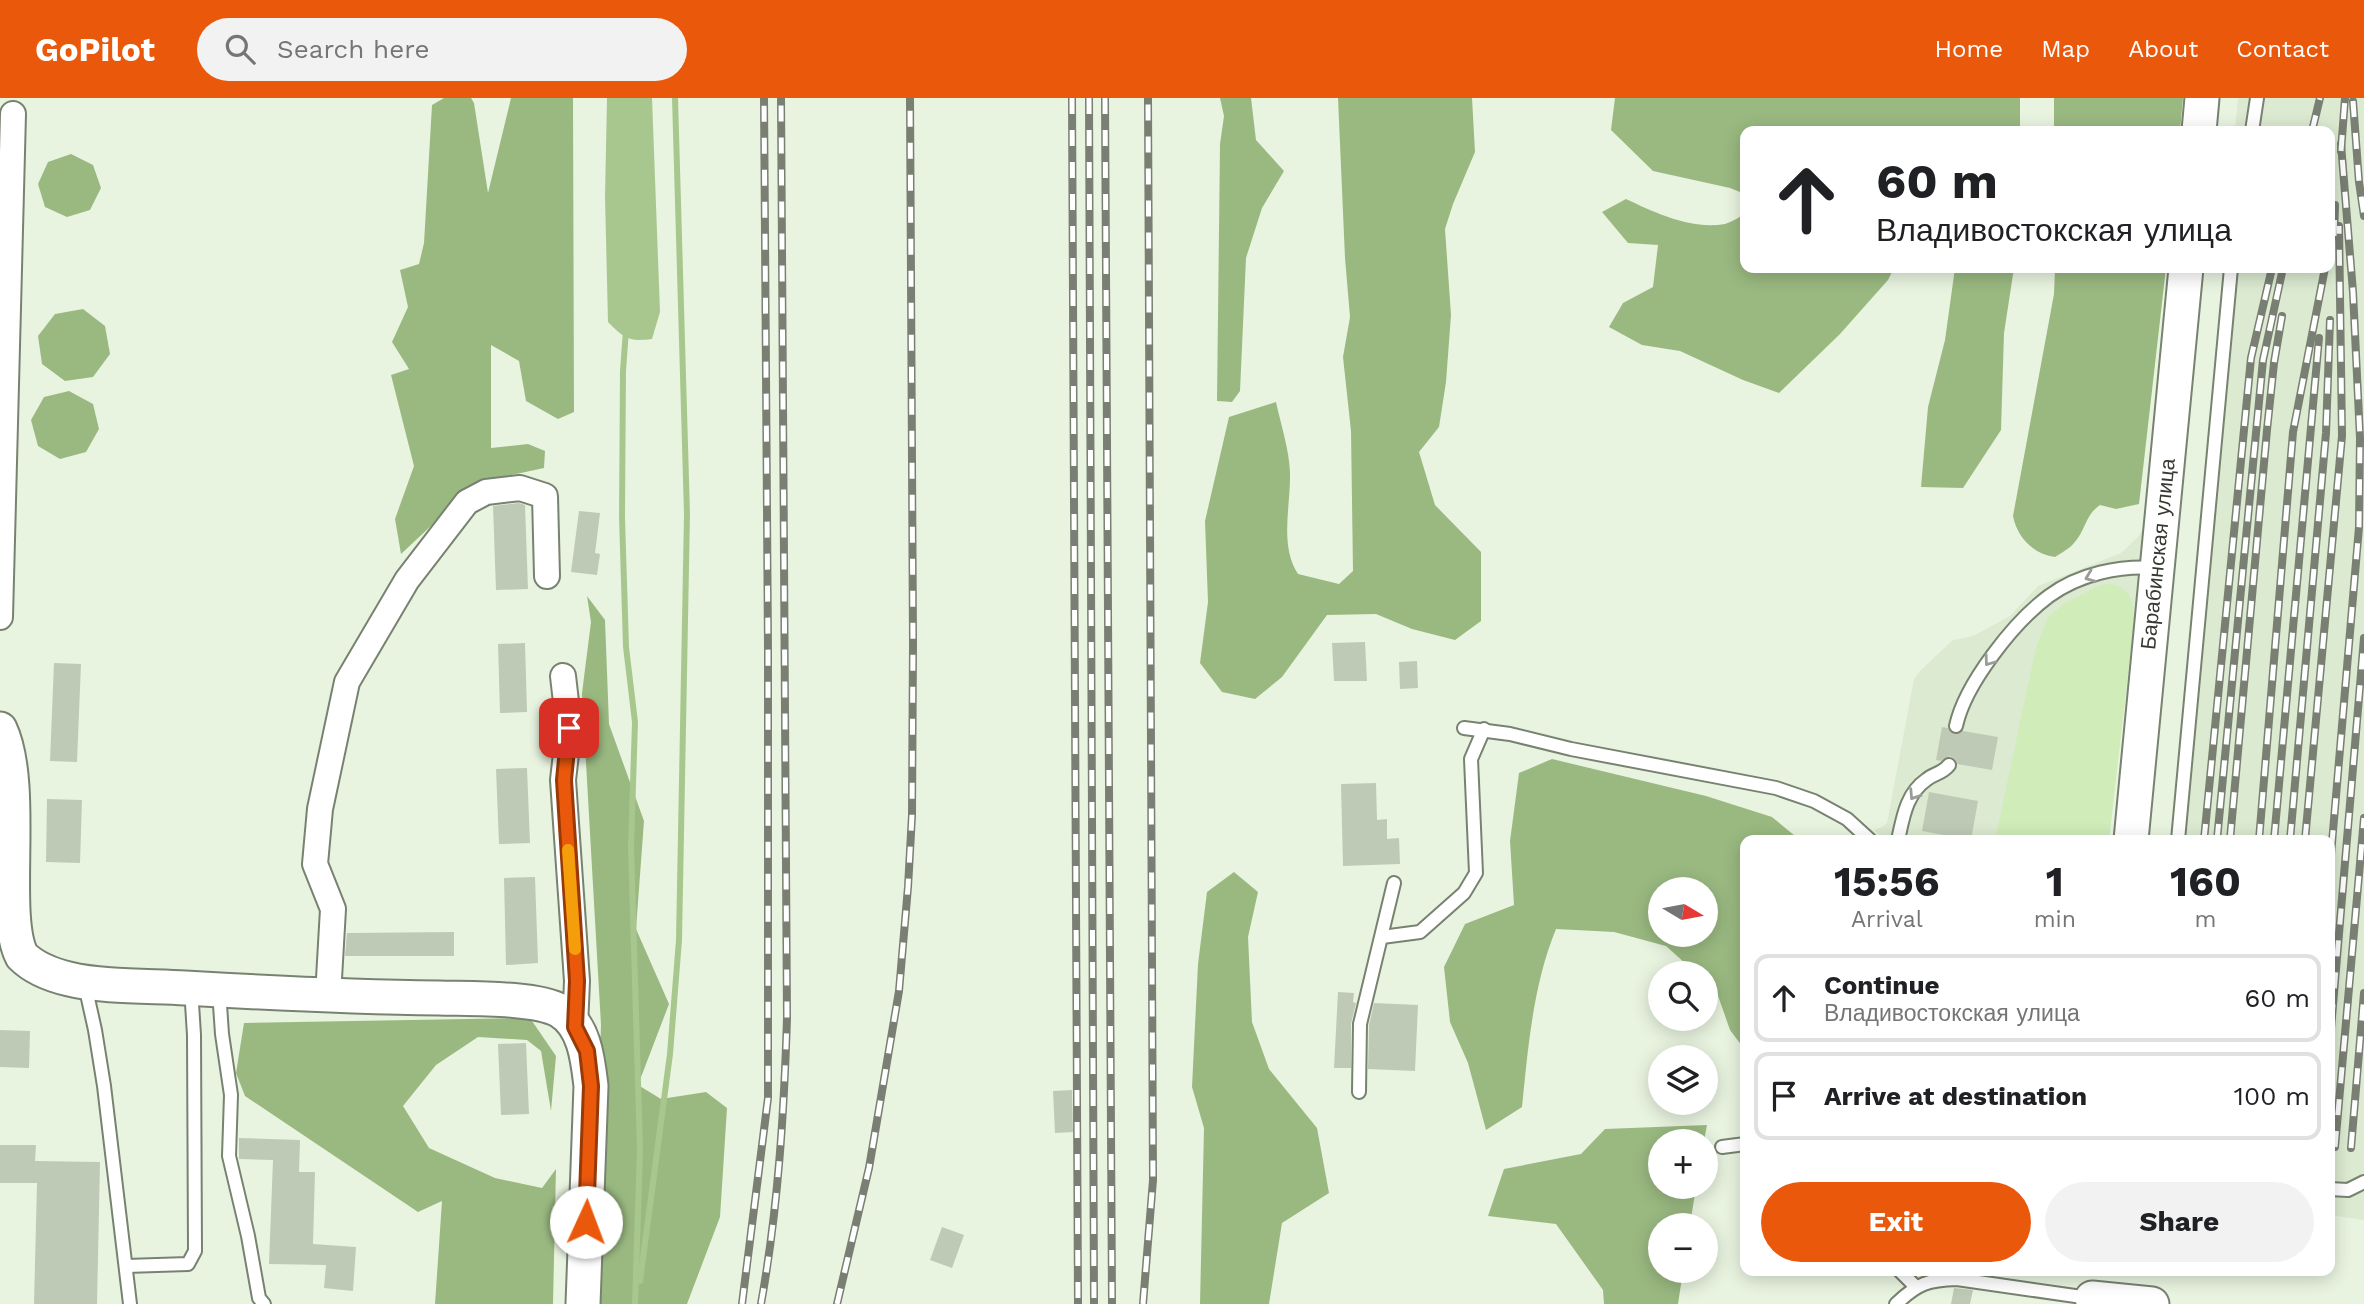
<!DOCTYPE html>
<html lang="en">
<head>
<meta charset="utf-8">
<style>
  :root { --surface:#fff; --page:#f2f2f2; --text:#202124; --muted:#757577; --line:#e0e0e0; --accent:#ea580c }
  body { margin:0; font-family:"Work Sans",sans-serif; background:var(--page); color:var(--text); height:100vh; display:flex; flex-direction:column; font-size:26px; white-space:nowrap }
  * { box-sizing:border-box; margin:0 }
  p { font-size:23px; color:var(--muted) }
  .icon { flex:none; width:38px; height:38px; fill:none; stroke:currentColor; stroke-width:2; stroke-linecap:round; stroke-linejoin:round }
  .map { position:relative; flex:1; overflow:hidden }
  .panel { position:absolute; left:1740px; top:737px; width:595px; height:441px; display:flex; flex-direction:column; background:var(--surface); border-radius:14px; box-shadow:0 4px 18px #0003 }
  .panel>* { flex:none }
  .hud { position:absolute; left:1740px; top:28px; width:595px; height:147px; border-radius:14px; box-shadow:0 4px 18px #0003; background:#fff; color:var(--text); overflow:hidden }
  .needle { width:46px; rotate:100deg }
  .controls { position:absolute; left:1648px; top:779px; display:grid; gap:14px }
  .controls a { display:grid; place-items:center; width:70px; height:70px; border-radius:50%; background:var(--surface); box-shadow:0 4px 18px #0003; font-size:35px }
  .pin { position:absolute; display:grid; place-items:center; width:60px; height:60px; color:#fff; margin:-30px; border-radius:14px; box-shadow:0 4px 10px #0006 }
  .me { position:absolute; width:77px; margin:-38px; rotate:2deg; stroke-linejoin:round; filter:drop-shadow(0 0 5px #0008) }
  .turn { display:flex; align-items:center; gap:24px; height:147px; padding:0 21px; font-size:32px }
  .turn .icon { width:91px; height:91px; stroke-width:2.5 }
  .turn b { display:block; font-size:49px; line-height:60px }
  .eta { display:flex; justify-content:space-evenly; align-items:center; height:119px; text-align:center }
  .eta b { font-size:42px; font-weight:700; line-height:49px }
  .action { display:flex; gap:14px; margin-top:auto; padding:14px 21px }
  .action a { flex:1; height:80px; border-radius:42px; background:var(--accent); color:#fff; font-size:28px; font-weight:700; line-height:80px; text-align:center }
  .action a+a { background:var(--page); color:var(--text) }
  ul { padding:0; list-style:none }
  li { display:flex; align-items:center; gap:21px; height:88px; margin:0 14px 10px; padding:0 7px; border:4px solid var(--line); border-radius:14px }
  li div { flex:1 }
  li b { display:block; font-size:26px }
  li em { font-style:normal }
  header { display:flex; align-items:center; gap:42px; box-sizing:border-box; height:98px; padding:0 35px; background:var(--accent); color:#fff }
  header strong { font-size:33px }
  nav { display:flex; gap:38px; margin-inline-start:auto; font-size:24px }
  .search { width:490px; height:63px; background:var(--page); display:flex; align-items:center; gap:18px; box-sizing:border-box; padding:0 24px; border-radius:38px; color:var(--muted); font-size:26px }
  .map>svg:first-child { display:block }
</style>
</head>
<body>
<header>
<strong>GoPilot</strong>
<div class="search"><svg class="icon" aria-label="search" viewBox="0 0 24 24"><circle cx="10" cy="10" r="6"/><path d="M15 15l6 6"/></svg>Search here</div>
<nav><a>Home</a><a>Map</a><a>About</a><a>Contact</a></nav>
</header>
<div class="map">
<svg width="2364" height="1206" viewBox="0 0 2364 1206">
  <rect width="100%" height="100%" fill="#e9f4e0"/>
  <!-- built -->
  <g fill="#dbead0">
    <path d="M2238,0h126v1122l-35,-5v-375h-157l51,-572h106v-137h-94z"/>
    <path d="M2145,428l-36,314h-225l-10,-10 8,-3 5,-4 27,-144 7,-9 32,-30 20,-4 37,-20 28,-30 83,-33 17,-16z"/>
  </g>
  <!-- green -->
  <path fill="#cfecb9" d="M2109,486c21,3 24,15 25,35l-25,221h-114l41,-192 12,-31 16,-13 34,-18z"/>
  <!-- forest -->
  <g fill="#9ab981" fill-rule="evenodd">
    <path d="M444,0h27l3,5 14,90 23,-95h62l1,314 -16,7 -32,-18 -7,-40 -28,-16v103l37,-4 17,7 -1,17 -66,14 -77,72 -6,-35 19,-53 -23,-91 18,-6 -17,-27 16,-35 -8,-37 19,-6 5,-21 8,-138z"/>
    <path d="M1220,0h31l5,42 28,31 -22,37 -16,50 -6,133 -8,11 -15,-1 3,-257 4,-28z"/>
    <path d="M1338,0h134l3,54 -22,52 -8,25 6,86 -5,67 -7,45 -20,25 16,53 46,47v69l-26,19 -43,-11 -36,-15 -49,1 -45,62 -27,22 -33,-7 -22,-29 8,-61 -3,-81 24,-104 47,-15c5,23 13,47 14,70 1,33 -11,73 8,102l41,10 14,-13 -2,-140 -8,-74 7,-40 -5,-59z"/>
    <path d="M1615,0h405v33h-275v63l-15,-6 -77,-17 -42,-41z"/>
    <path d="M2054,0h129l-3,33h-126z"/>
    <path d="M71,56l22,11 8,23 -11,22 -23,7 -22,-10 -7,-23 10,-22z"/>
    <path d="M1626,101c30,14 65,31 99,25 7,-2 14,-7 20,-10v54h149l-6,12 -48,54 -61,59 -36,-13 -63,-29 -38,-6 -33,-18 14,-24 30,-16 5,-42 -30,-2 -26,-31z"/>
    <path d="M1955,170h59l-10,65 -3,97 -38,58 -42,-1 7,-80 17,-67z"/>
    <path d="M2055,170h111l-27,236 -23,5 -16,-4c-15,10 -14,25 -26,38 -5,6 -13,10 -19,14 -22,-3 -38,-20 -42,-41l41,-222z"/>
    <path d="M83,211l22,17 5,28 -17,23 -28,4 -23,-17 -4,-28 17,-22z"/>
    <path d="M69,293l24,13 6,25 -13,23 -26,7 -22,-13 -7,-26 13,-23z"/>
    <path d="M587,498l18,24 4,104 35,97 -8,108 33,75 -31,81 23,14 45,-7 21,16 -7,109 -33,87h-94v-60l8,-219 -19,-332 9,-71z"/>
    <path d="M1552,661l154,37 66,21 28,23h-55v210l-15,-20 -14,-40 -10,-8v-9h-10l-30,-27 -52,-14 -58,-3c-23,56 -28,119 -34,178l-36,23 -18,-67 -18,-41 -6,-55 21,-43 49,-19 -4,-64 9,-68zM1661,791h45v45h-45z"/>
    <path d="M1234,774l24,20 -10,45 4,85 17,47 48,59 12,65 -47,30 -13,81h-69l4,-176 -12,-41 6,-123 9,-72z"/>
    <path d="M530,920l26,38 -5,55 -10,-60 -14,-11 -49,-3 -42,28 -33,41 26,42 66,30 47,10 14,-19 -3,135h-118l7,-103 -24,11 -173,-116 -9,-23 8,-50z"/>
    <path d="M1707,1027l-3,16h-43v45l35,1 -6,38h-29v45l22,1 -5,33h-74l-1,-14 -47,-66 -68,-8 16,-47 77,-15 24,-25z"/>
  </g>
  <!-- water -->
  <path fill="#a8c78e" d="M607,0h45l8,214 -8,27c-24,3 -28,-1 -44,-17l-3,-125z"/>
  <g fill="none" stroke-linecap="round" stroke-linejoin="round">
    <!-- stream -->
    <g stroke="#a8c78e" stroke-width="6">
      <path d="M626,232l-3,41 -1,146 4,130 9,75 -4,125 9,302 -5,155"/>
      <path d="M640,1183l30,-227 9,-114 8,-426 -12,-416"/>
    </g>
  </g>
  <!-- building -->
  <g fill="#becab6">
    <path d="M519,405l6,2 3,84 -32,1 -3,-84z"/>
    <path d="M579,413l21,2 -5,40 5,1 -3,21 -26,-3z"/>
    <path d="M1365,544l2,39h-33l-2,-38z"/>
    <path d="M525,545l2,69 -27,1 -2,-69z"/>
    <path d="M1417,563l1,27 -18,1 -1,-27z"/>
    <path d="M54,565l27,1 -4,98 -27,-1z"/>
    <path d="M1942,629l6,1 6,6 9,-3 35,6 -6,33 -35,-6 -2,-5 -5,-3 -9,5 -5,-1z"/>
    <path d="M527,670l3,75 -31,1 -3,-75z"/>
    <path d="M1376,685l1,37 10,-1v20l12,-1 1,26 -57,2 -2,-82z"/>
    <path d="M1929,694l49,9 -7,39 -49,-9z"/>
    <path d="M47,701l35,1 -2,63 -34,-1z"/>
    <path d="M535,779l3,86 -32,2 -2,-87z"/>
    <path d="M454,834v24h-109l2,-23z"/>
    <path d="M1338,894l16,1 -1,9 3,1 -5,21v44h-17z"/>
    <path d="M1374,905l44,2 -3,66 -47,-2 1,-44z"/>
    <path d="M0,932l30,1 -1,37 -29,-1z"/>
    <path d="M526,945l3,71 -28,1 -3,-71z"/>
    <path d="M1072,992l1,42 -18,1 -2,-42z"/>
    <path d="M239,1040l61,2 -1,32h16l-2,72 43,3 -3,44 -29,-3 2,-23 -57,-1 4,-104 -34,-1z"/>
    <path d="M0,1047h36l-1,16 65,1 -3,142h-63l3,-121h-37z"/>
    <path d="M942,1129l22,8 -12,33 -22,-8z"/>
    <path d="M1954,1190l19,2 -3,14h-19z"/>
  </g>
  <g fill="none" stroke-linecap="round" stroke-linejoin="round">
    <!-- lane casing -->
    <g stroke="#788270" stroke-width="16">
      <g id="lane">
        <path d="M2252,33l5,-33"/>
        <path d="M1956,628c9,-42 58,-104 93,-130 30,-22 71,-31 108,-28"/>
        <path d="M1464,630l46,6 61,15 205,39 38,13 33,18 23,21"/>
        <path d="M1898,742c5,-22 8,-46 28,-60 8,-7 16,-6 23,-15"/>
        <path d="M2178,742l53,-572"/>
        <path d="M1382,839l38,-5 44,-39 12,-20 -5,-114 13,-30"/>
        <path d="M85,887l10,45 9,56 26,218"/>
        <path d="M219,892l3,44 9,61 -2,61 19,80 11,62 5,6"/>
        <path d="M1359,994l1,-68 34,-141"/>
        <path d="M1722,1049l23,-3"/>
        <path d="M2329,1091l19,1 16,-8"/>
        <path d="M126,1168l62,-2 7,-13 -1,-216 -3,-47"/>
        <path d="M1899,1172l16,16"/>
        <path d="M1896,1206c22,-21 32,-24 61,-25l132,19"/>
      </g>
    </g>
    <!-- street casing -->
    <g stroke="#788270" stroke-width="28">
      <g id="street">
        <path d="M0,519l13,-503"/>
        <path d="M563,578l6,52 -6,52 14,201 -2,46"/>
        <path d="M328,898l5,-87 -18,-45 5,-55 27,-127 60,-102 60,-78 19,-10 34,-4 25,8 2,80"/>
      </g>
    </g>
    <!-- secondary casing -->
    <g stroke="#788270" stroke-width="37">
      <g id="secondary">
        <path d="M2199,33l3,-33"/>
        <path d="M0,631c27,57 0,187 22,227 13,13 30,19 47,23 32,8 82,7 116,9 85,5 169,9 254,10 29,1 98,-1 121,13 25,15 28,50 31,75l-8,218"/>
        <path d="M2131,742l55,-572"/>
        <path d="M2092,1200l60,6"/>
      </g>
    </g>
    <!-- lane -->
    <use href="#lane" stroke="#fff" stroke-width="12"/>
    <!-- street -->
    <use href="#street" stroke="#fff" stroke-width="24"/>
    <!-- secondary -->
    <use href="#secondary" stroke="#fff" stroke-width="33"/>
    <!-- rail casing -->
    <g stroke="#797f73" stroke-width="8">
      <g id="rail">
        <path d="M1072,0l6,1206"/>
        <path d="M1089,0l5,1206"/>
        <path d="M1105,0l7,1206"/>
        <path d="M2353,3l6,81 5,34"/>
        <path d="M2312,33l8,-33"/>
        <path d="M2341,53l4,-53"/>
        <path d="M2334,138l1,-31"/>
        <path d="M2204,742l47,-482 21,-90"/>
        <path d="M2217,742l46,-480 20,-92"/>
        <path d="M2230,742l37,-410 7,-67 8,-47"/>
        <path d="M2259,742l34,-408 32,-164"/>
        <path d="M2274,742l45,-502"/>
        <path d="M2290,742l36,-407 4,-113"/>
        <path d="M2305,742l37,-404 -3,-210"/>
        <path d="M2329,780l30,-351 1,-89 -7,-146 -12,-148"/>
        <path d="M2329,954l35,-414"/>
        <path d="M2335,1049l29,-329"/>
        <path d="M2351,1050l13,-155"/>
        <path d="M742,1206l26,-206v-448l-4,-552"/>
        <path d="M761,1206c17,-95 23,-190 26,-286l-6,-920"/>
        <path d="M837,1206l32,-136 30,-177 9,-104 4,-72 1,-173 -3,-544"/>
        <path d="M1143,1206l10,-124 -5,-1082"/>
      </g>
    </g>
    <!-- rail -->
    <use href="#rail" stroke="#fff" stroke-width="5" stroke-dasharray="16" stroke-linecap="butt"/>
  </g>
  <!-- one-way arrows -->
  <defs><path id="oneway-chevron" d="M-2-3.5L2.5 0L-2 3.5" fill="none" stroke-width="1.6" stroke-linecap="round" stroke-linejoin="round" transform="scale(1.75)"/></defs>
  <g stroke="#9a9c98">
    <use href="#oneway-chevron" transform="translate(2090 479) rotate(159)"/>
    <use href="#oneway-chevron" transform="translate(1989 563) rotate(126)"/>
    <use href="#oneway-chevron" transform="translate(1914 697) rotate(123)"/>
  </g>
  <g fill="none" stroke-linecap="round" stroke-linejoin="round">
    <!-- route casing -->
    <g stroke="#983908" stroke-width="18">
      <path id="route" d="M569,630l-5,52 13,201 -2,46 12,24 4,35 -5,136"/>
    </g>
    <!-- route -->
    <use href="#route" stroke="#ea580c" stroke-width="12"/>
    <!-- slow -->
    <path stroke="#f59e0b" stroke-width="12" d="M568,752l7,99"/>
  </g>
  <g text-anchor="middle" stroke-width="5" stroke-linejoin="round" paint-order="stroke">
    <!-- street labels -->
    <g font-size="21" fill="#363a32" stroke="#fff">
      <text transform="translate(2158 456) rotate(-84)" y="7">Барабинская улица</text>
    </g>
  </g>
</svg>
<div class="controls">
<a><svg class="needle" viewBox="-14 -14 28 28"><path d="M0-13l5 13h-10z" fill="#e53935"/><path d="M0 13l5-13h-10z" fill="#757577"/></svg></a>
<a><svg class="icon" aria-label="search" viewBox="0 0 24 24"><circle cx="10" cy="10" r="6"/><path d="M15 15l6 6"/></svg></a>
<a><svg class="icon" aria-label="layers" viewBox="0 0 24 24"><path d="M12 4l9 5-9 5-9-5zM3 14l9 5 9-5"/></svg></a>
<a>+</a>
<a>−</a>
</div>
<div class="pin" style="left:569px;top:630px;background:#d93025"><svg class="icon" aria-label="arrive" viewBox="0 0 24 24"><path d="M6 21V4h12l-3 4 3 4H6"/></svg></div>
<svg class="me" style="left:586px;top:1124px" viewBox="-20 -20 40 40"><circle r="19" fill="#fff"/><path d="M0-13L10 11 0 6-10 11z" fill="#ea580c"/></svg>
<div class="hud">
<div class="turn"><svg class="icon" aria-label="ahead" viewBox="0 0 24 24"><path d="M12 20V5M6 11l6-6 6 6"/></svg><div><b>60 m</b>Владивостокская улица</div></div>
</div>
<section class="panel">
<div class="eta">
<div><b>15:56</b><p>Arrival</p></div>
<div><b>1</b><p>min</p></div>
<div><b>160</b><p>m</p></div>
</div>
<ul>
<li><svg class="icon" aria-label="ahead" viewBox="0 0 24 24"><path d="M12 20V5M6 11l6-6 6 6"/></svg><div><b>Continue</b><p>Владивостокская улица</p></div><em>60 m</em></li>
<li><svg class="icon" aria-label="arrive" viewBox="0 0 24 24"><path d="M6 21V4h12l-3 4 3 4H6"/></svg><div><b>Arrive at destination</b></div><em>100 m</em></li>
</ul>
<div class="action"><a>Exit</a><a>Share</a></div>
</section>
</div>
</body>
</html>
